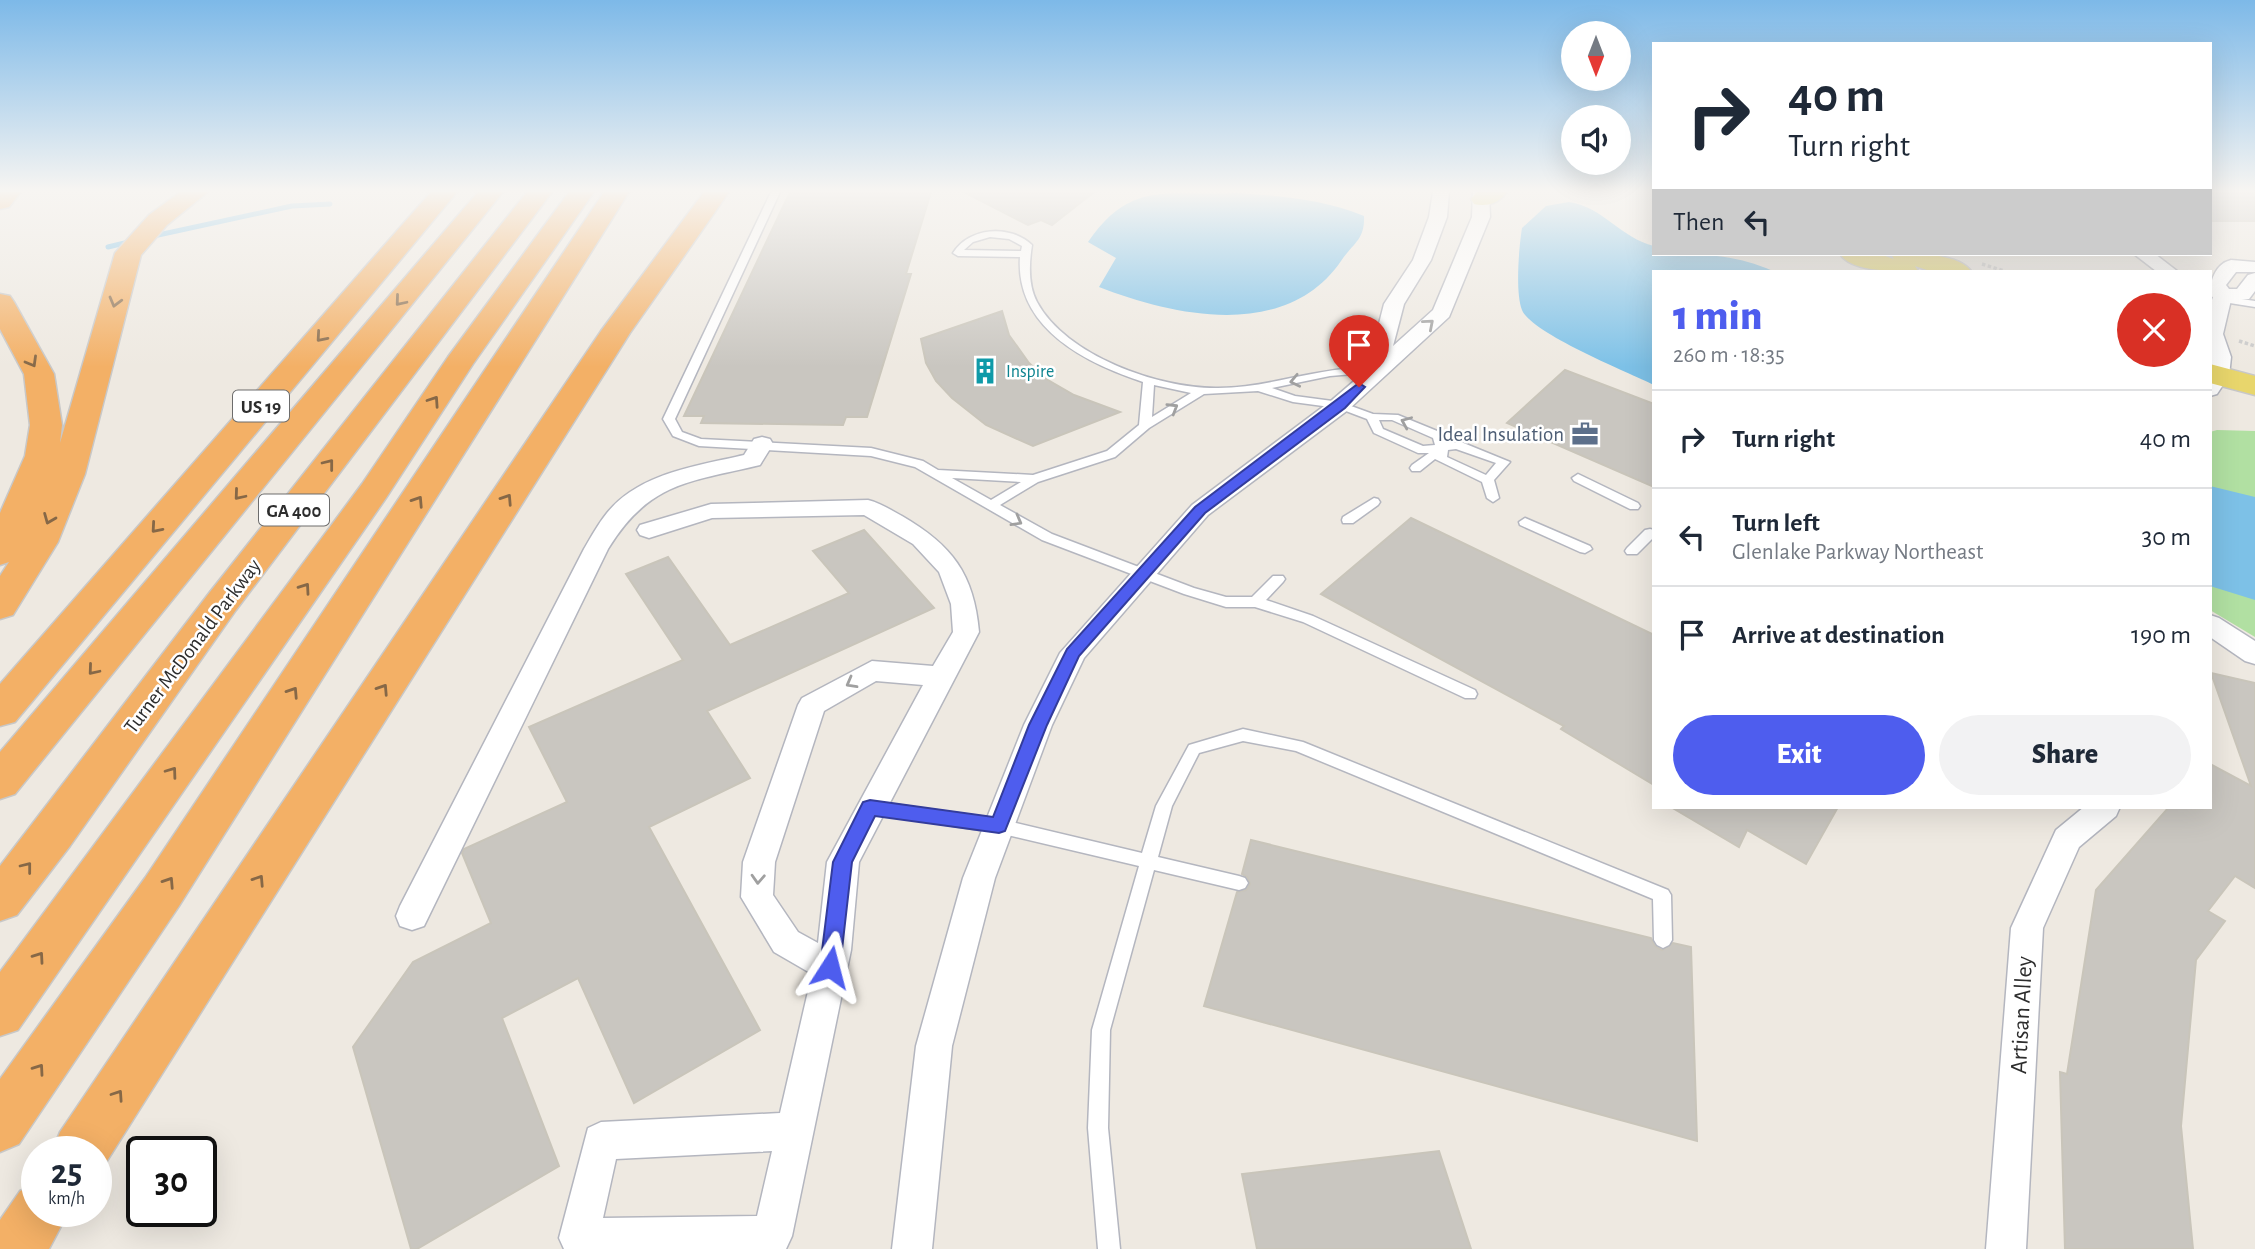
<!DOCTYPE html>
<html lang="en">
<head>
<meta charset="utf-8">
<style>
  :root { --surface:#fff; --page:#f2f2f3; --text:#1f2937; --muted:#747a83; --line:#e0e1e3; --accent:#4e5dee }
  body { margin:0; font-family:"Alegreya Sans",sans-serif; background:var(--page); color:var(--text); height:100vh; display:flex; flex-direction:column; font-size:26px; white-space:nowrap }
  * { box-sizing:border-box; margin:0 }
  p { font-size:23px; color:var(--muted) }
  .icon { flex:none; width:38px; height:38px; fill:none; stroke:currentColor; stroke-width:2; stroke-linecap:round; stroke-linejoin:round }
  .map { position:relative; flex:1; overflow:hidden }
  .details { position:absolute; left:1652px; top:270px; width:560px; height:539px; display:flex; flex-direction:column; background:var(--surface); border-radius:0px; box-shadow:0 7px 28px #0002 }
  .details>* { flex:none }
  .banner { position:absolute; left:1652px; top:42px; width:560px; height:214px; border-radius:0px; box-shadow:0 7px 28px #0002; background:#fff; color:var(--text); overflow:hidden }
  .needle { width:46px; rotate:180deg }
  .fabs { position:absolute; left:1561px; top:21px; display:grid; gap:14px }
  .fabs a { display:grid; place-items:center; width:70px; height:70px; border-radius:50%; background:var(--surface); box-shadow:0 7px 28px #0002; font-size:35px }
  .speed { position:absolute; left:21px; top:1136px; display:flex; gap:14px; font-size:35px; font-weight:700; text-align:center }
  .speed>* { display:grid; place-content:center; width:91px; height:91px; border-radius:50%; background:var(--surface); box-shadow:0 7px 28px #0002; line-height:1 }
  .speed small { font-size:18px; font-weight:400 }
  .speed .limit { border:4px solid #111; border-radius:10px; background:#fff; color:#111 }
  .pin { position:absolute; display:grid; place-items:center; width:60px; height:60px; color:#fff; margin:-72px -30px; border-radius:50% 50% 50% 0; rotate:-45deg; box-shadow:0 0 7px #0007 }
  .pin .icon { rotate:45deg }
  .me { position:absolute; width:77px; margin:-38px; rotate:9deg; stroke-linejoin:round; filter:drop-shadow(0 0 5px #0008) }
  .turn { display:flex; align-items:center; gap:24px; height:147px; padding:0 21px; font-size:32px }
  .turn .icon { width:91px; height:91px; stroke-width:2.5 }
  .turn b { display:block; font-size:49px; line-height:60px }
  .then { display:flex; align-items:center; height:66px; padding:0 21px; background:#0003; gap:14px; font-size:26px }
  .round { display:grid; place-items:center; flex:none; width:74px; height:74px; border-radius:37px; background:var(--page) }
  .summary { display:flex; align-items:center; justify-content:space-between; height:119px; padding:0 21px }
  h1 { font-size:42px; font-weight:800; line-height:52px; color:var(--accent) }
  .action { display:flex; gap:14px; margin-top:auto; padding:14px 21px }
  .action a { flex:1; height:80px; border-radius:42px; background:var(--accent); color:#fff; font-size:28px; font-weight:800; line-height:80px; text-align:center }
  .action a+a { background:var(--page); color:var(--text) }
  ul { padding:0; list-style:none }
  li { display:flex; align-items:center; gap:21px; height:98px; padding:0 21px; border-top:2px solid var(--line) }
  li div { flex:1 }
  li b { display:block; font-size:26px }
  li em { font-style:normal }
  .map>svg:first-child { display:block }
</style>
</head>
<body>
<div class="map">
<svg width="2255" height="1249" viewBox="0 0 2255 1249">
  <rect width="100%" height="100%" fill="#eee9e1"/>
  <!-- green -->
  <path fill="#b1e0a2" d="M2217,430l38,1v206l-45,-27v-178z"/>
  <!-- water -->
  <g fill="#7dc1e7">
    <path d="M1237,193c44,3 85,6 127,23 1,24 -11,27 -23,45 -54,79 -165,56 -242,26l17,-29 -28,-16c44,-64 81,-45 149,-49z"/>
    <path d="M1569,202c34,5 52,36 85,44v8c42,0 79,-1 119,17h-119v114c-27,-13 -123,-52 -132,-75 -7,-18 -3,-63 0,-82l24,-22z"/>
    <path d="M2210,486l45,11v103l-45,-14z"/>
  </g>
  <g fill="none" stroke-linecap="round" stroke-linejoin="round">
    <!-- stream -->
    <g stroke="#7dc1e7" stroke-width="5">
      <path d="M149,237l143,-31 38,-2"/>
      <path d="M108,247l25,-6"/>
    </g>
  </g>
  <!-- building -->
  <g fill="#c9c6c0" stroke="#c9c5ba" stroke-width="2">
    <path d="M790,192h141l-25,82h5l-44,143h-21l-3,8 -142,-2 3,-7h-20z"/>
    <path d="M964,192h130l-42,33 -11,-5 -13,5z"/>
    <rect x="2210" y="192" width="45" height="29"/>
    <path d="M1002,311l7,24 20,28 19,17 26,15 46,17 -87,34 -47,-21 -34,-27 -16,-17 -10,-18 -5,-24z"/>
    <path d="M1565,370l89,34v83l-147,-64z"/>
    <path d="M1411,518l243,117v150l-93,-56 3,-3 -243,-132z"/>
    <path d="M864,530l70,78 -227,103 43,67 -101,49 111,203 -126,73 -56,-125 -76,40 57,148 -142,83h-6l-58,-202 60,-85 78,-39 -29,-70 2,-4 103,-47 -38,-75 154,-67 -57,-86 42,-17 62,88 119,-52 -36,-42z"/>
    <path d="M2211,673l44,10v205l-20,-12 -27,35 17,10 -29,39 -15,166 12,123h-128l-5,-177 7,2 29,-184 73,-83h41v-43l41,22z"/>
    <path d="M1671,807h167l-32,57 -59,-34 -8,17z"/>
    <path d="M1251,840l400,98 4,8 7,4 11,-7 18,4 6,194 -493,-135 33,-114 9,-2 4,-6 -3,-7 -5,-3z"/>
    <path d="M1439,1151l32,98h-214l-15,-75z"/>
  </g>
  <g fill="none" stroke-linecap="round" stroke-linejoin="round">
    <!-- lane casing -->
    <g stroke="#b4b6bf" stroke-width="3">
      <g id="lane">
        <path d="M771,192h9l-105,227 7,13 19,7 170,9 52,13 15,9 95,5 74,-24 32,-26 4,-43c-58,-19 -128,-54 -123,-125l-62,-1 -5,-3c16,-26 57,-29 79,-8 -3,19 -4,40 5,57 29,54 123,87 181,86 46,0 90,-17 136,-20 9,-1 18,-3 27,-1v4l-4,1 -47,4 -58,12 23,8 45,6 33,12 25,1 44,18 4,10 15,-1 49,20 -16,18 5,18 -6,4 -6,-4 -5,-16 -47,-23 -15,12h-8l-2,-3 2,-3 17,-12h-11l-44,-20 -7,-14 -29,-11 -45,-6 -35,-11 -54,3 -55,34 -34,29 -77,25 -38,23 52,29 142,54 32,9h26l21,-21h10l2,3 -2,3 -17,18 47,16 162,74 2,4 -2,4h-10l-162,-76 -48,-15h-29l-42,-13 -142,-54 -127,-73 -44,-11 -172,-10 -26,-10 -10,-17zM990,237l19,2 13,7 -1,5 -57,-1 9,-8zM1154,385l37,8 -39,24zM1379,420h13l41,18 2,7 -12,1 -40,-17zM1456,449l40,14 -10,12 -39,-18 1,-7zM952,478l69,4 -30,18z"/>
        <path d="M2221,296l34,5v6l-38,-6v-4z"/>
        <path d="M1578,474l60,29 2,3 -2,3h-8l-56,-28 -2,-3z"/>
        <path d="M1374,498l4,1 2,3 -2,3 -25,18h-10l-1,-3 1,-3z"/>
        <path d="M1525,518l65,28 2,3 -7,4 -5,-1 -60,-27 -1,-3z"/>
        <path d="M1650,529l4,1v7l-17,17h-10l-2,-3 2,-3 18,-18z"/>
        <path d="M1243,729l60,13 365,148 3,5 1,45 -3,5 -6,3 -6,-3 -3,-5 -1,-41 -357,-148 -53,-10 -44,12 -27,53 -14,51 81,19 6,2 3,5 -3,5 -6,2 -85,-20 -44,160 -2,98 12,121h-22l-10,-121 4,-98 47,-164 -140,-33 -129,-20 -6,-1 -2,-5 2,-5 6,-1 129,18 143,34 14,-47 33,-61z"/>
      </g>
    </g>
    <!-- street casing -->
    <g stroke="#b4b6bf" stroke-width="3">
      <g id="street">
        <path d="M1433,192h16l-2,25 -16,43 -27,44 -11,42 40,-36 39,-93 1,-25h16l1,25 -41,100 -101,93 -140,105 -124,143 -32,67 -57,153 -43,168 -20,203h-40l24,-203 47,-168 61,-153 36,-72 132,-148 140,-105 35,-30 17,-66 29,-44 16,-43z"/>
        <path d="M2134,254h21l22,17h-21z"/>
        <path d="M2231,260l24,2v10h-19l-10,13 3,4h8l11,-14 7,-2v18l-6,8 -18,1 -8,34 8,23 -2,19 -12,18 -7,2v-90l3,-9 -3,-1c0,-15 5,-32 21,-36z"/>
        <path d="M762,437l8,2 3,5 -13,21c-71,17 -111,17 -152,84l-184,377 -12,4 -12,-4 -4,-10 4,-10 184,-357c7,-12 14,-25 23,-36 32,-40 90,-47 137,-58l10,-16z"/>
        <path d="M868,500c12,3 23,10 34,16 50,29 72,58 77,116l-120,230 -8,88 -59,286 -6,13h-222l-5,-11 29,-110 13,-6 179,-9 32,-139 -38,-22 -33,-55 2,-35 55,-157 4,-7 70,-37 61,5 20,-34 -2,-28 -12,-32 -26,-28 -49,-29 -152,3 -63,20 -9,-3 -3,-5 3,-5 71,-21zM876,681l47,4 -96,177 -9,81 -20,-11 -25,-37 2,-33 49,-151zM772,1151l-15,65 -154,2 13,-59z"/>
        <path d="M2210,615l9,3 36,23v23l-10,-3 -35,-24z"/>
        <path d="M2084,807h36l-4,9 -37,31 -36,81 -17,321h-40l25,-321 45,-98z"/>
      </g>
    </g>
    <!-- primary casing -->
    <g stroke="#c8c8c8" stroke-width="3">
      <g id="primary">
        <path d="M1477,192h30c-8,11 -20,15 -33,12l-3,-5z"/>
        <path d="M1840,254h39l15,5 -3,-5c21,0 66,-2 80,17h-41l-15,-5 3,5c-20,0 -66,2 -78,-17z"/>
        <path d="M2210,364l45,12v19l-45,-12z"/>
      </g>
    </g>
    <!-- highway casing -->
    <g stroke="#c8c8c8" stroke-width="3">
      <g id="highway">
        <path d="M0,192h21l-12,15 -9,2z"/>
        <path d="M180,192h28l-41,33 -26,30 -56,219 -27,68 -45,73 -13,4v-43l9,-14 -9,3v-52l25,-57 5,-31 -6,-51 -24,-45v-35l10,2 4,6 40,72 8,51 -2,18 55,-190 34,-38z"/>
        <path d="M431,192h26l-442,530 -15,4v-42z"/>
        <path d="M478,192h25l-488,602 -15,5v-47z"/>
        <path d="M527,192h25l-316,418 -166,236 -53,69 -17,6v-55l210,-274z"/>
        <path d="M569,192h25l-121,172 -87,134 -368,532 -18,6v-64l362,-488 86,-127z"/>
        <path d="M604,192h25l-450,714 -160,238 -19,8v-73l145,-201z"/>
        <path d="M704,192h25l-99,141 -530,839 -4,1v-21h-44l8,-20 541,-801z"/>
        <path d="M37,1184v27h32l-20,38h-49v-29l20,-29z"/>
      </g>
    </g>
    <!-- path -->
    <g stroke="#c8c8c8" stroke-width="3.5" stroke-dasharray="3.5 2.5" stroke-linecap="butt">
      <path d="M1982,264l22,7"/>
      <path d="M2239,341l16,5"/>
    </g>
    <!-- lane -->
    <use href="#lane" fill="#fff" fill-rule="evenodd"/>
    <!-- street -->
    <use href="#street" fill="#fff" fill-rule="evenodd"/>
    <!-- primary -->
    <use href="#primary" fill="#e8d66c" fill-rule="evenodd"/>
    <!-- highway -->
    <use href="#highway" fill="#f3b066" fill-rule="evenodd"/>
  </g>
  <!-- one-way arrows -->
  <defs><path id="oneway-chevron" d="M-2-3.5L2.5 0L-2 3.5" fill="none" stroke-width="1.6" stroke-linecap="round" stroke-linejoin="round" transform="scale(1.75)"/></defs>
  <g stroke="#866847">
    <use href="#oneway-chevron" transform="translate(400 301) rotate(130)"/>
    <use href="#oneway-chevron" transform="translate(115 302) rotate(105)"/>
    <use href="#oneway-chevron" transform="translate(321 337) rotate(131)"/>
    <use href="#oneway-chevron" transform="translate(32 362) rotate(60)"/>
    <use href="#oneway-chevron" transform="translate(434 401) rotate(-56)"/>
    <use href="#oneway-chevron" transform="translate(329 464) rotate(-52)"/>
    <use href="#oneway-chevron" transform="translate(239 495) rotate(130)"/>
    <use href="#oneway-chevron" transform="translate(507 499) rotate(-57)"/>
    <use href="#oneway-chevron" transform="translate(418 501) rotate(-57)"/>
    <use href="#oneway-chevron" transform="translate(49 519) rotate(112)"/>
    <use href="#oneway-chevron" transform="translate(156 528) rotate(131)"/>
    <use href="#oneway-chevron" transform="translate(305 588) rotate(-55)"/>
    <use href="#oneway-chevron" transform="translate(93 670) rotate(130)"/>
    <use href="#oneway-chevron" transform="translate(383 689) rotate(-57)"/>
    <use href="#oneway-chevron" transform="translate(293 692) rotate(-57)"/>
    <use href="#oneway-chevron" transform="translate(172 772) rotate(-54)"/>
    <use href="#oneway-chevron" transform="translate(27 867) rotate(-52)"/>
    <use href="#oneway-chevron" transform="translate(259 880) rotate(-57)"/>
    <use href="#oneway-chevron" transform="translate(169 882) rotate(-57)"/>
    <use href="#oneway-chevron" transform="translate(39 957) rotate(-55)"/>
    <use href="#oneway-chevron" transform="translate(39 1069) rotate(-55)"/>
    <use href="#oneway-chevron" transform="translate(118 1095) rotate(-56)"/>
  </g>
  <g stroke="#a0a0a0">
    <use href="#oneway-chevron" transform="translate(1429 324) rotate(-41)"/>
    <use href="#oneway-chevron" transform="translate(1295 381) rotate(168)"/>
    <use href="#oneway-chevron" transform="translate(1173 408) rotate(-31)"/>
    <use href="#oneway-chevron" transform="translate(1406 422) rotate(-157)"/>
    <use href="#oneway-chevron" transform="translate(1017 521) rotate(29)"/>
    <use href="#oneway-chevron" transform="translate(851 683) rotate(151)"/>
    <use href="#oneway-chevron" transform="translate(758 879) rotate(93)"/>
  </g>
  <!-- sky -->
  <linearGradient id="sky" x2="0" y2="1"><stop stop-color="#7db9e8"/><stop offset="0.52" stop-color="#f7f5f2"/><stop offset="1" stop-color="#f7f5f2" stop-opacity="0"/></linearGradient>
  <rect width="2255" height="367" fill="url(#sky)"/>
  <!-- route -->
  <path fill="#4e5dee" stroke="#333c9b" stroke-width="2" d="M1359,383l6,4 -20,21 -140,105 -126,143 -32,69 -42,106 -6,2 -124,-17 -23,46 -12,105 -3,6 -7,3 -7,-3 -3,-6 13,-105 30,-60 7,-2 123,17 36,-92 38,-76 128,-142z"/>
  <!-- icons -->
  <defs>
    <g id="building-bare" transform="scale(2.1)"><path d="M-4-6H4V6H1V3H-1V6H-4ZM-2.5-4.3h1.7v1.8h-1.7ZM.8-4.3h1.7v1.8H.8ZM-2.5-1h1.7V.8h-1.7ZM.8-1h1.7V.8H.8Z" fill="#0f9aa8" stroke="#fff" stroke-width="2.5" paint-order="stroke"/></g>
    <g id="office-bare" transform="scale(2.1)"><path d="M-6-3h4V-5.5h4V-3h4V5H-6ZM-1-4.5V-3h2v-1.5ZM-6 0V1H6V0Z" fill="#5c6f8a" stroke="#fff" stroke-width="2.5" paint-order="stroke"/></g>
  </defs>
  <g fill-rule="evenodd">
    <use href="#building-bare" x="985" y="371"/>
    <use href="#office-bare" x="1585" y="434"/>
  </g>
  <g text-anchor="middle" stroke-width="5" stroke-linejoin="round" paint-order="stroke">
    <!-- far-culture labels -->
    <g font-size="18" fill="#0d838f" stroke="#fff" text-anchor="start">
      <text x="1006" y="377">Inspire</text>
    </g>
    <!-- shield labels -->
    <g fill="#fff" stroke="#6c6c6c" stroke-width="2">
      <rect x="233" y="390.5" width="56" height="31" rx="5"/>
      <rect x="259" y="494.5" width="70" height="31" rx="5"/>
    </g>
    <g font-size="19" font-weight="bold" fill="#2d2d2d">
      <text x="261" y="413">US 19</text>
      <text x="294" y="517">GA 400</text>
    </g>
    <!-- service labels -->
    <g font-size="21" fill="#4e5e75" stroke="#fff" text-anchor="end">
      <text x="1564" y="441">Ideal Insulation</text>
    </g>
    <!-- street labels -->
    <g font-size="21" fill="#2d2d2d" stroke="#fff">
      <text transform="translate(192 646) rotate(-53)" y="7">Turner McDonald Parkway</text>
    </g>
    <!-- near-street labels -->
    <g font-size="24" fill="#2d2d2d" stroke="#fff">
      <text transform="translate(2021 1015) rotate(-87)" y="8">Artisan Alley</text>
    </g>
  </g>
</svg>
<div class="fabs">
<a><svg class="needle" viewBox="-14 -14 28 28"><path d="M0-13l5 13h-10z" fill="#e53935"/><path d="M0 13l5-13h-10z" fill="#747a83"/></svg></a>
<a><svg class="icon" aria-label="sound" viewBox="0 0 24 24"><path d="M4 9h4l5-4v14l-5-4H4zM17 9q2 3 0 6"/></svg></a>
</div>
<div class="speed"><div>25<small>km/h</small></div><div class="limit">30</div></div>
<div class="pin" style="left:1359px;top:387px;background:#d93025"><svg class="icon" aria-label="arrive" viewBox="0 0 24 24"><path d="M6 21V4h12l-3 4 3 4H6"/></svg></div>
<svg class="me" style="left:830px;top:967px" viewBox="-20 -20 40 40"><path d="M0-17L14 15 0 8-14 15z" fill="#4e5dee" stroke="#fff" stroke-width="4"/></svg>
<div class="banner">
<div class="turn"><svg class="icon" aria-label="right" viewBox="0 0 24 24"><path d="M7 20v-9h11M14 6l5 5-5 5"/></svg><div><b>40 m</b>Turn right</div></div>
<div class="then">Then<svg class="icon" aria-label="left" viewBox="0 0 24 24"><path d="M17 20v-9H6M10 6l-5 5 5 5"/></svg></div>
</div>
<section class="details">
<div class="summary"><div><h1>1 min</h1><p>260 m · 18:35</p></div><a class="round" style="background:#d93025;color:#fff"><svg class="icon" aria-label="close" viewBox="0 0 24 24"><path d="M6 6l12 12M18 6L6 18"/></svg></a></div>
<ul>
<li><svg class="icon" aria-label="right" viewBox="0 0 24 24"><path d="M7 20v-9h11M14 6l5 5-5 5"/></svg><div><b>Turn right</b></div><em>40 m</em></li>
<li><svg class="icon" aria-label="left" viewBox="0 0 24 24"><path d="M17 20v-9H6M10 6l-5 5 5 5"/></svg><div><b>Turn left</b><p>Glenlake Parkway Northeast</p></div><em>30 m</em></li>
<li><svg class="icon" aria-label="arrive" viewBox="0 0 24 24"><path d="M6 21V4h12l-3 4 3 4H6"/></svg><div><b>Arrive at destination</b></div><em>190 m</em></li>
</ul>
<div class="action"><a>Exit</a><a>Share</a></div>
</section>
</div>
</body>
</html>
